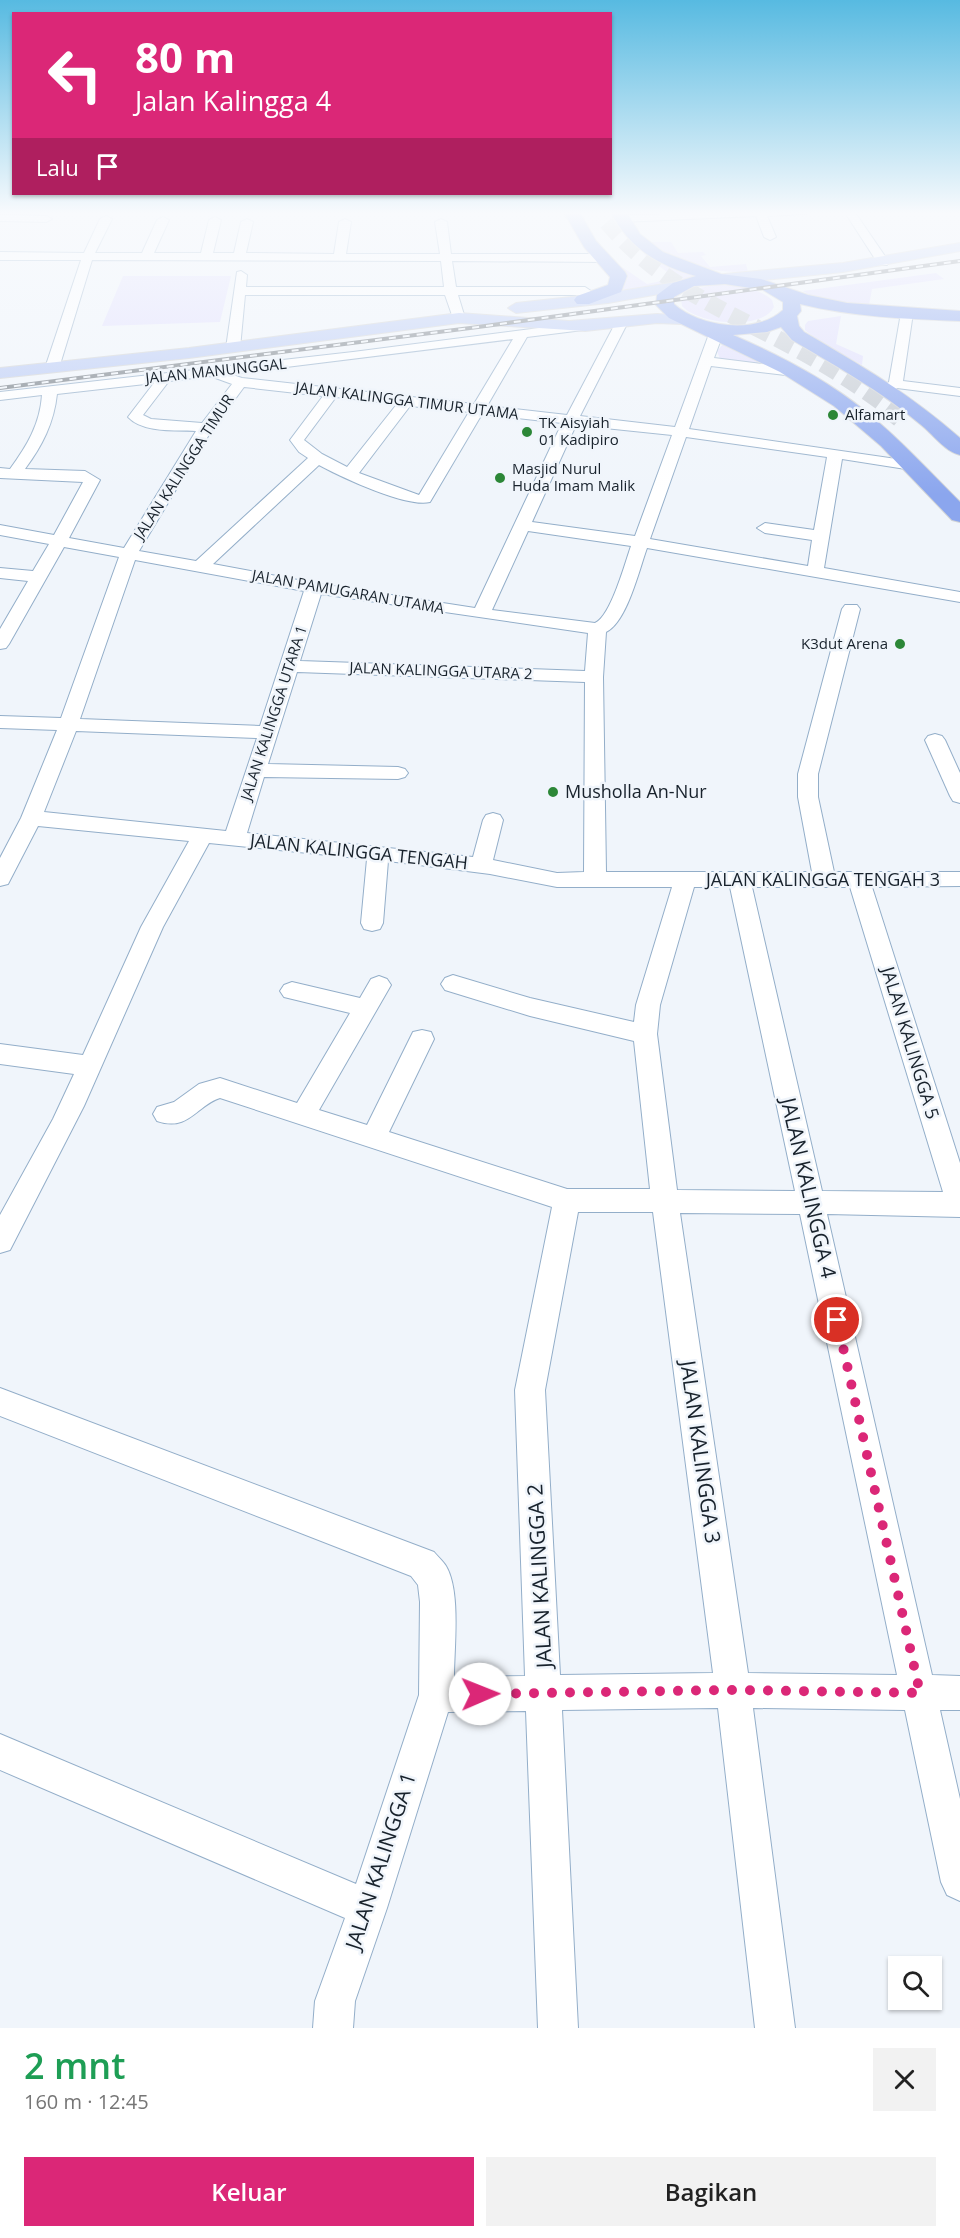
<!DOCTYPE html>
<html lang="id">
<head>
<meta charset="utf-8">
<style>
  :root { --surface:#fff; --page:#f2f2f2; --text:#222; --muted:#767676; --accent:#db2777 }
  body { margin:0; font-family:"Open Sans",sans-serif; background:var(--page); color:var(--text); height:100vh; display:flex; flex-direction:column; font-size:22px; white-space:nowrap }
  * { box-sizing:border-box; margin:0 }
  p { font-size:20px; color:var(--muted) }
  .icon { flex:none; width:33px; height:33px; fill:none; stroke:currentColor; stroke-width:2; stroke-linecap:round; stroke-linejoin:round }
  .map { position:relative; height:2028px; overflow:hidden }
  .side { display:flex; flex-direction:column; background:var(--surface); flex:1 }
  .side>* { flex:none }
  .banner { position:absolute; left:12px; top:12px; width:600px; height:183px; border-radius:0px; box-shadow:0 2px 4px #0004; background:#db2777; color:#fff; overflow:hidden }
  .buttons { position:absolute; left:888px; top:1956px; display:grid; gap:12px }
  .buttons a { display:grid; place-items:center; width:54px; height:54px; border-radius:0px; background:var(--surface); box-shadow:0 2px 4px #0004; font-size:30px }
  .pin { position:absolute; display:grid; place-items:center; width:51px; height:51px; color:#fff; margin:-26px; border:3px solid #fff; border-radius:50%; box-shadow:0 2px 6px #0007 }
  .me { position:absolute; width:66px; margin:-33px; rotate:89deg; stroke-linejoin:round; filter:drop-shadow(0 0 4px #0008) }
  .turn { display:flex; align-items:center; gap:21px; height:126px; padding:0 24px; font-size:27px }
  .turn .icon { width:78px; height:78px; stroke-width:2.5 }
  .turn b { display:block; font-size:42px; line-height:51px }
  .then { display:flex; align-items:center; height:57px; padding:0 24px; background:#0003; gap:12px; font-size:22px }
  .round { display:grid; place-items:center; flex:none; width:63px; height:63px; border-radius:0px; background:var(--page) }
  .head { display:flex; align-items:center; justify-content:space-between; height:102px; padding:0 24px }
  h1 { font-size:36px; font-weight:600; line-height:45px; color:#1e9e55 }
  .button { display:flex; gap:12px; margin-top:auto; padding:12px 24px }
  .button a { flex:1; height:69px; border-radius:0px; background:var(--accent); color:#fff; font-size:24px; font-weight:600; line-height:69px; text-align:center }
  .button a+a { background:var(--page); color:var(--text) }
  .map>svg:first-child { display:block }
</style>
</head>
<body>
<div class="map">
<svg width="960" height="2028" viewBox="0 0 960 2028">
  <rect width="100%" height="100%" fill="#f0f5fb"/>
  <!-- green -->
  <g fill="#e0defe">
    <path d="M649,242h22l7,11 25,-1 3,3 -5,1 9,11 36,-3 2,8c-33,1 -75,-7 -99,-30z"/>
    <path d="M642,253l28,14 28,7c-8,8 -66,18 -78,15l6,-10 -4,-12 25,17 28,-6z"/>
    <path d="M936,273l8,6 -72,10 -3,16c-22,-1 -48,-1 -66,-14z"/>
    <path d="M123,276h108l-11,46 -118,4z"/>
    <path d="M713,285c20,0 43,1 59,15l2,7c-12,24 -76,17 -92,-1l-1,-7 10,-9z"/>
    <path d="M841,316l-5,28 27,12 -1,9 -41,-22 -16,-13v-5l3,-4z"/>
    <path d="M723,344l47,23 -50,-8 -3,-8z"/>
  </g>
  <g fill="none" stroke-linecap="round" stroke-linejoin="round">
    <!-- highway-tunnel-far1 -->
    <path stroke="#c5cbd2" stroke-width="17" stroke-dasharray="17 9" stroke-linecap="butt" d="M607,222c55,65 118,88 190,127 35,19 69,41 100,65"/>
    <!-- highway-tunnel -->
    <path stroke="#c5cbd2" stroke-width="22" stroke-dasharray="22 11" stroke-linecap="butt" d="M896,413l5,4"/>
    <!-- minor casing -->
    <g stroke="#93aec9" stroke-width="2">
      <g id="minor">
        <path d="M731,211h81l-6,3 -39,2 9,21 -6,3 -6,-3 -8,-21 -135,6 -6,-3 6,-3z"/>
        <path d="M844,211h10l35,51 -2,3h-8z"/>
        <path d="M0,215l46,1 6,3 -6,3 -46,-1z"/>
        <path d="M106,216l6,3 -17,34h47l15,-33 6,-3 6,3 -15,33h47l8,-33 6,-3 6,3 -8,33h21l7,-31 6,-3 6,3 -7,31 88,1 5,-32 6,-3 6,3 -5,32h94l-5,-32 6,-3 6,3 4,32h153l6,4 -6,4 -152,-1 4,26h129l6,4 -6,4h-127l7,23 -6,4 -6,-4 -8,-23h-200l-5,53 -7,4 -7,-4 11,-76 4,-1 6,4 -1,12h198l-3,-26 -349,-1 -33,108 -2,3h-10l-2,-3 36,-108h-81v-8l84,1 16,-34z"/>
        <path d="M907,309l6,4 -10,68 57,7v8l-63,-8 -11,4 -7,-4 10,-6 12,-69z"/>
        <path d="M622,318l6,4 -48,94 95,11 34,-93 2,-3h10l2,3 -9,24 80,10 7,4 -7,4 -83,-10 -22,63 228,33 3,3 -8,5 -70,-11 -18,109 136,24v10l-313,-54c-8,22 -20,74 -41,84l-3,45 3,195h206l-14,-75v-23l44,-165 3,-4h12l3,4 -42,165v23l16,75h126v14l-88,1 88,276v54l-133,-3 105,461 28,1v34h-20l20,89v102l-13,-6 -6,-13 -36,-172 -152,-2 42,320h-40l-37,-320 -156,2 16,318h-40l-12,-317 -78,1 -61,196 -32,93 -2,27h-40l2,-27 30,-83 -345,-148v-36l356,150 63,-189 1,-93 -2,-17 -7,-9 -411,-160v-28l434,164c4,5 9,9 12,14 15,25 8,82 8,111l71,-1 -10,-286 37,-183 -332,-109c-23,7 -31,34 -63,23l-4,-7 4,-7 17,-5 25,-18 21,-6 77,25 53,-90 -66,-16 -4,-6 4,-6 8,-3 68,16 11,-19 8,-3 8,3 4,6 -72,125 48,15 46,-93 9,-2 9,2 3,7 -45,93 178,57h83l-16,-148 -104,-25 -85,-26 -4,-6 4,-6 8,-3 77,23 104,24 2,-17 36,-118h-115l-67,-13 -102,-13 -5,62 -3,6 -8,2 -8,-2 -3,-6 6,-64 -158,-16 -46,84 -79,179 -74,144 -10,3v-38l53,-96 21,-45 -74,-10v-20l83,11 58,-128 48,-86 -151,-15 -30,58 -8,2v-28l21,-40 36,-88 -57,-2v-12l61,2 58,-161 -55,-10 -55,97 -3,4 -6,1v-20l28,-48 -28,-3v-10l33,3 16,-27 -49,-9v-10l54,10 29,-53 -83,-4v-10l10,1c17,-23 30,-45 32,-74l-42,5v-8l353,-40 233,-30 5,1 1,3 -1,3 -64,8 -40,69 80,9 49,-93zM513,339l-39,65 -232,-26 -12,-4zM210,376l22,8 -30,39 -51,-4 -8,-4 26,-34zM154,383l-26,34c15,16 48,13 68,14l-72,117 -55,-10 31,-58 -15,-9 -60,-2c17,-23 29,-46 32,-75zM244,387l79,9 -33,44 9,12 9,6 -112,103 -57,-10 71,-118zM336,397l61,7 -50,63 -25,-13 -18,-14zM410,406l59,6 -50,83 -60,-22zM482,414l80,9 -87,185 -161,-25 -101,-19 106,-99c22,12 88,43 111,37zM576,425l96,10 -37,101 -103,-14zM686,437l141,20 -13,73 -49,-7 -8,5 8,5 47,7 -4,26 -158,-27zM528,531l103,15c-6,17 -20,70 -36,77l-103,-13zM135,560l169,31 -44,135 -180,-7zM321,594l267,39 -3,38 -285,-10zM297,672l288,10 -1,190 -27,1 -64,-13 10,-40 -3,-5 -7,-2 -7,2 -3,5 -10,37 -226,-24 17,-56 134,2 7,-2 3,-4 -3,-4 -7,-2 -130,-3zM76,731l181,7 -31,93 -182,-19zM694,887h36l65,304 -118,-1 -20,-156 3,-29zM752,887h98l93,305 -121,-1zM578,1212h75l60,461 -153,2 -15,-285zM680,1213l120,1 97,461 -149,-2z"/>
        <path d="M935,734l7,2 3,4 15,33v30l-7,-2 -3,-5 -25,-56 3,-4z"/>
      </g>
    </g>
    <!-- major casing -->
    <g stroke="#d1d3d5" stroke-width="2">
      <g id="major">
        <path d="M960,243v8l-117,21 -118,12 -8,-5 8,-5 118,-11z"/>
        <path d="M677,282l5,2 3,3 -3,3 -74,13 -92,10 -8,-5 8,-5 92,-10z"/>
        <path d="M459,313l110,8 88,-7 31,2 2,3 -8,5 -25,-1 -72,8 -126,-8 -270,35 -189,20v-10l189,-20z"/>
      </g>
    </g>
    <!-- highway casing -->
    <g stroke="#d1d3d5" stroke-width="2">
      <g id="highway">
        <path d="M563,211h16l17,30 29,31 2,4 -6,16 -32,12h-12l-3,-4 3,-4 31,-11 2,-8 -26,-30z"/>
        <path d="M610,211h16l14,23 23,18 58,22 40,5 47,16 39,8 113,8v10c-54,-2 -107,-4 -160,-17l1,7 -4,5 2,10 5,6c58,34 106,62 156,106v17c-16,-4 -27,-21 -40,-31 -39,-33 -84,-58 -128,-84l-11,-13 -14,5 -34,3c46,20 91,43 131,75 35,28 65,61 96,92v20l-8,-2 -71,-74 -47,-40 -54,-34 -111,-54 -13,-13 1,-10 16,-12 23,-7c-39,-11 -67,-28 -86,-65zM725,284l38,6 20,12v8c-26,25 -84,17 -109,-6v-7l20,-11z"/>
      </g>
    </g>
    <!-- minor -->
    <use href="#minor" fill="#fff" fill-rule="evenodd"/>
    <!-- major -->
    <use href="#major" fill="#b9caf5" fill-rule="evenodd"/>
    <!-- highway -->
    <use href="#highway" fill="#8ba6ee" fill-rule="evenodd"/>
    <!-- rail casing -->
    <g stroke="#777f87" stroke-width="4">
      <path id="rail" d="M0,388l478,-61 482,-66"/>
    </g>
    <!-- rail -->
    <use href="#rail" stroke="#f0f5fb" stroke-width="2" stroke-dasharray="7" stroke-linecap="butt"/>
  </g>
  <!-- sky -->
  <linearGradient id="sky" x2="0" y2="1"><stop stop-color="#57bae1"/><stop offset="0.43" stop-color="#f8fafd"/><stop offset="1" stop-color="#f8fafd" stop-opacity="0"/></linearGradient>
  <rect width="960" height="495" fill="url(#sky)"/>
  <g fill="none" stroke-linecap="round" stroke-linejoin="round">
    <!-- route -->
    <path stroke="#db2777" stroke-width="10" stroke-dasharray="0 18" d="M480,1694l253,-4 187,3 -83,-373"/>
  </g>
  <!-- markers -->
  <g fill="#2c8737" stroke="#f0f5fb" stroke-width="2">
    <circle cx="833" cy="415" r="6"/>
    <circle cx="527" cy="432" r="6"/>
    <circle cx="500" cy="478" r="6"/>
    <circle cx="900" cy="644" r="6"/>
    <circle cx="553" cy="792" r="6"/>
  </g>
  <g text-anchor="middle" stroke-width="5" stroke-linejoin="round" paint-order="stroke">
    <!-- far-street labels -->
    <g font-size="15" fill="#18222c" stroke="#f0f5fb">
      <text transform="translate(216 371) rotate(-6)" y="5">JALAN MANUNGGAL</text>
      <text transform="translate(407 401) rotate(7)" y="5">JALAN KALINGGA TIMUR UTAMA</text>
      <text transform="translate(184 467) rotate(-57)" y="5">JALAN KALINGGA TIMUR</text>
      <text transform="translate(348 592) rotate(10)" y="5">JALAN PAMUGARAN UTAMA</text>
      <text transform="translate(441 671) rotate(2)" y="5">JALAN KALINGGA UTARA 2</text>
      <text transform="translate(274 713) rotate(-72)" y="5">JALAN KALINGGA UTARA 1</text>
    </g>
    <!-- far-poi labels -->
    <g font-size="15" fill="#18222c" stroke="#f0f5fb" text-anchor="start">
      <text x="845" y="420">Alfamart</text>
      <text x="539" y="428">TK Aisyiah<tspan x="539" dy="17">01 Kadipiro</tspan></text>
      <text x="512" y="474">Masjid Nurul<tspan x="512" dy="17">Huda Imam Malik</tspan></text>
      <text x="888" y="649" text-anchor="end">K3dut Arena</text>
    </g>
    <!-- poi labels -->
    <g font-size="18" fill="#18222c" stroke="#f0f5fb" text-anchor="start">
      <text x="565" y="798">Musholla An-Nur</text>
    </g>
    <!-- street labels -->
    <g font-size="18" fill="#18222c" stroke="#f0f5fb">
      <text transform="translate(359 852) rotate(6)" y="6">JALAN KALINGGA TENGAH</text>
      <text x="823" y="886">JALAN KALINGGA TENGAH 3</text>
      <text transform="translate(910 1043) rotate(73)" y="6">JALAN KALINGGA 5</text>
    </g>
    <!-- near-street labels -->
    <g font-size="21" fill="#18222c" stroke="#f0f5fb">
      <text transform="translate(808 1188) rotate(77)" y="7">JALAN KALINGGA 4</text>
      <text transform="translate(700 1452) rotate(82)" y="7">JALAN KALINGGA 3</text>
      <text transform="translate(540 1576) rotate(-93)" y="7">JALAN KALINGGA 2</text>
      <text transform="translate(381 1861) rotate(-72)" y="7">JALAN KALINGGA 1</text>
    </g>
  </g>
</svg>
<div class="buttons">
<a><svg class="icon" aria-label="search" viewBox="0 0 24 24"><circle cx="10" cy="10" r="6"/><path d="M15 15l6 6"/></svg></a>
</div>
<div class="pin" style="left:837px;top:1320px;background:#d93025"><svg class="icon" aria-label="arrive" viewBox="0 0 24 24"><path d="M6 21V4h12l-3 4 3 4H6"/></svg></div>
<svg class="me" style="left:480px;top:1694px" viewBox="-20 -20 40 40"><circle r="19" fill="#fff"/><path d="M0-13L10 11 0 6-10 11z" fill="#db2777"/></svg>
<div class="banner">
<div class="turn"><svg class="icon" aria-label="left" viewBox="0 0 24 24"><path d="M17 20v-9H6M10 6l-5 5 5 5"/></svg><div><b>80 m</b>Jalan Kalingga 4</div></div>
<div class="then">Lalu<svg class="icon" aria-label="arrive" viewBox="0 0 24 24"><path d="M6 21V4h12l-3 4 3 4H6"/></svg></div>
</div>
</div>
<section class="side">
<div class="head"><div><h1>2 mnt</h1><p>160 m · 12:45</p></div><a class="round"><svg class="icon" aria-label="close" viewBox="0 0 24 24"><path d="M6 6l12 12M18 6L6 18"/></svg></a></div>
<div class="button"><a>Keluar</a><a>Bagikan</a></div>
</section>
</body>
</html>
